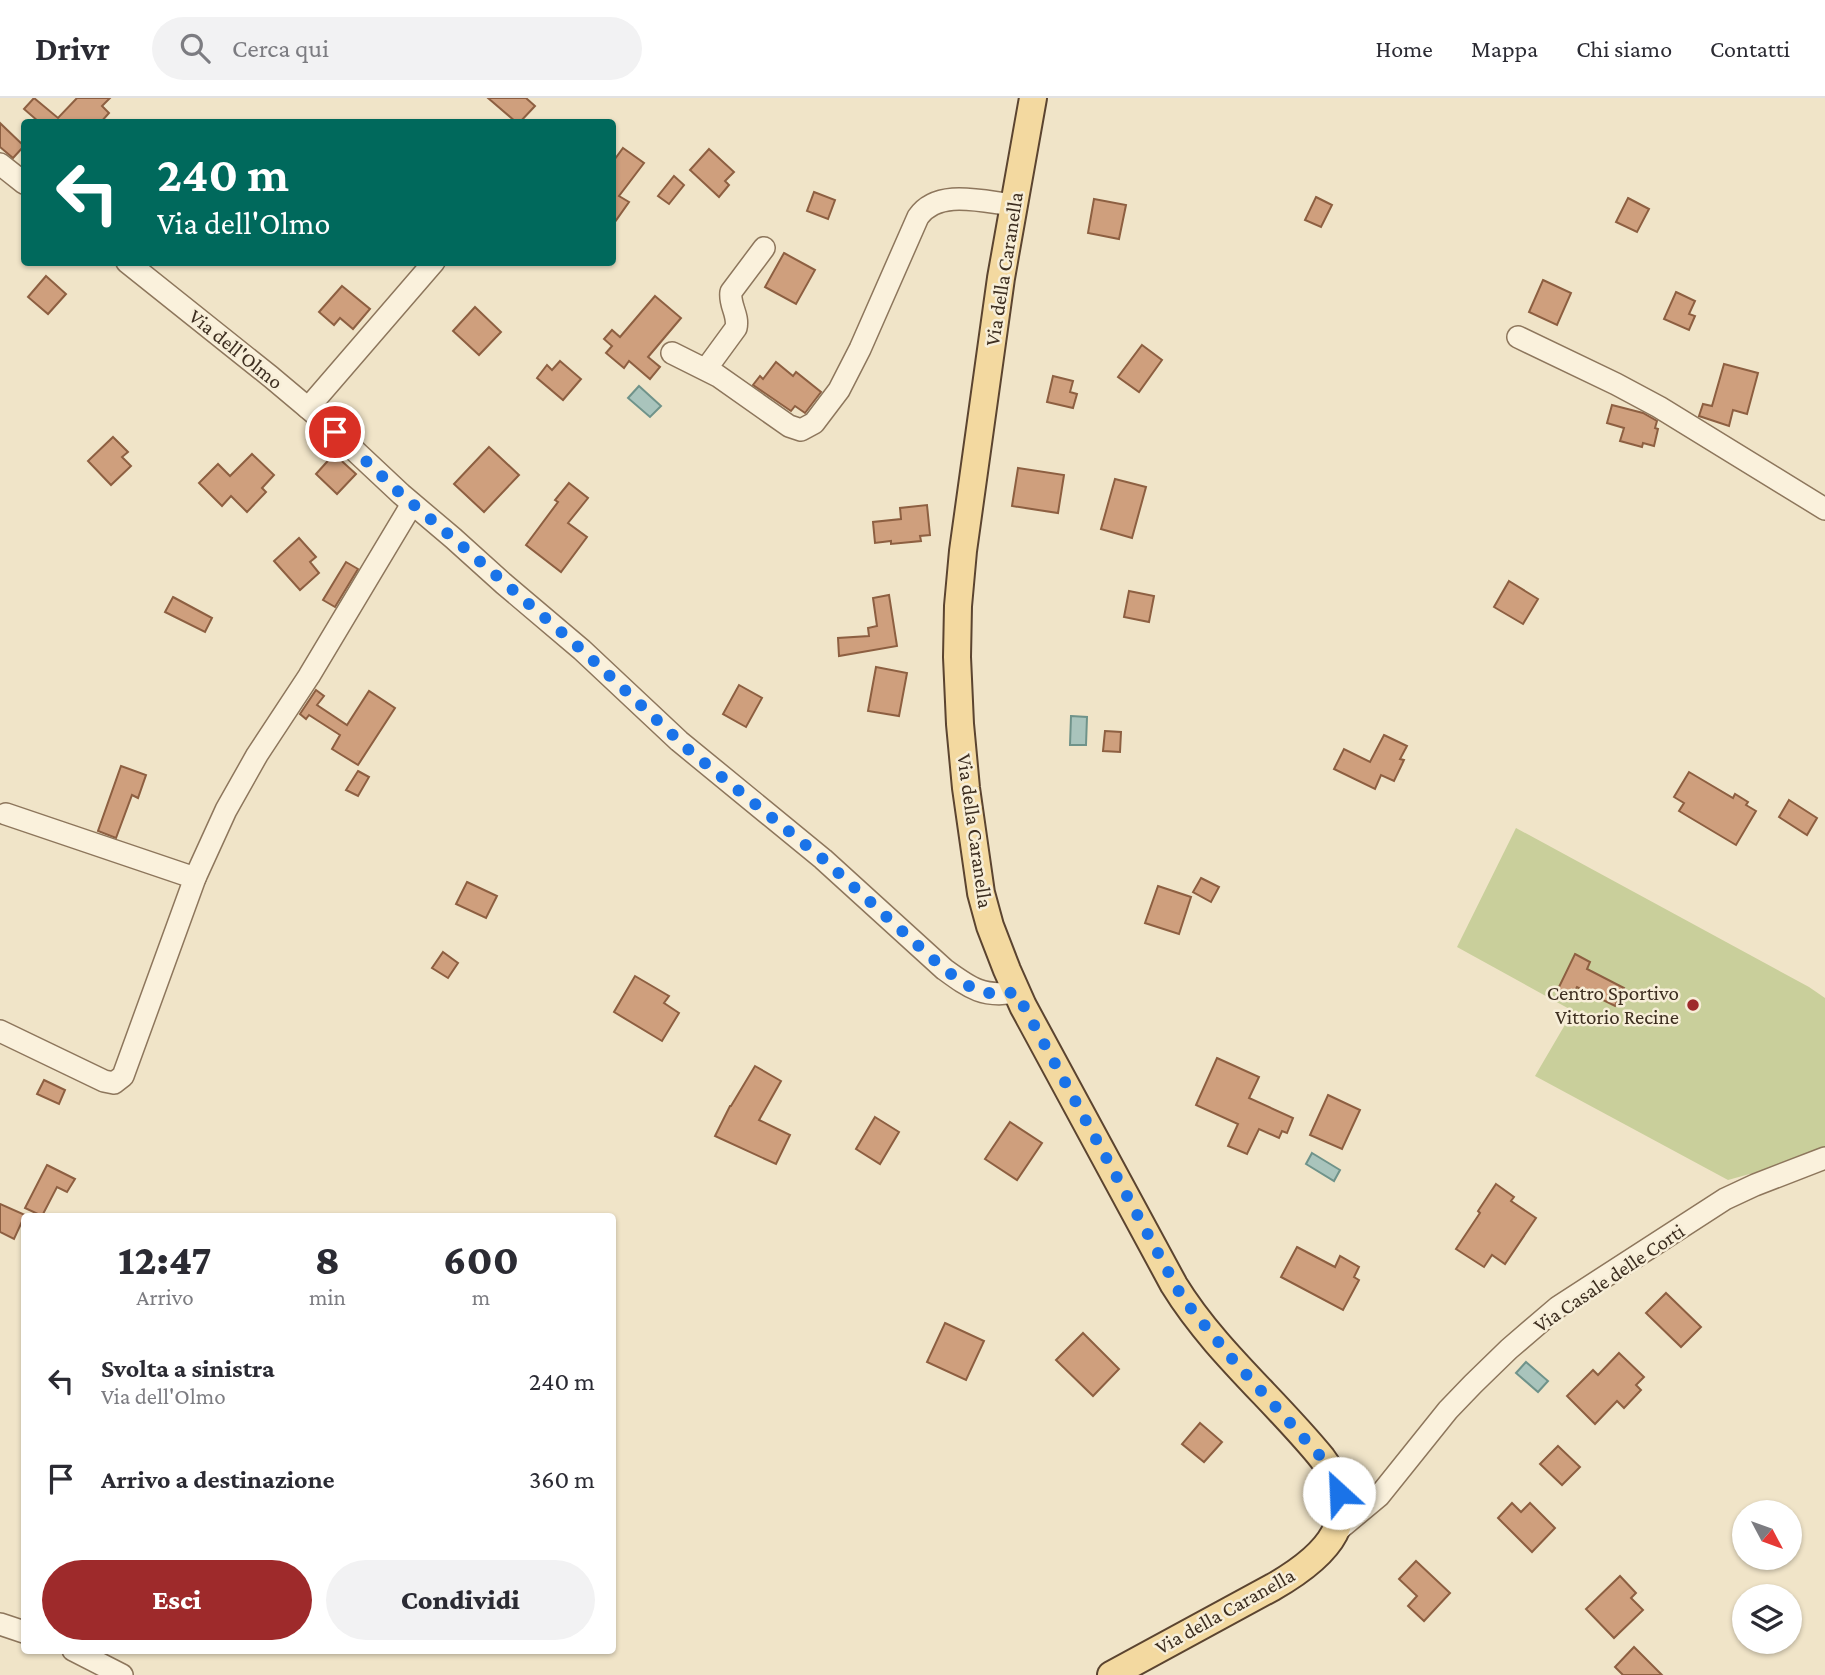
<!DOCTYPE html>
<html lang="it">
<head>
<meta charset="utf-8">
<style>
  :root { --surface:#fff; --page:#f2f2f3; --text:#2b2b33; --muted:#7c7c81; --line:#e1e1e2; --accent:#9e2a2b }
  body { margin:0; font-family:"Crimson Pro",serif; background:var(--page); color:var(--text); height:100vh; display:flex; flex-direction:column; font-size:26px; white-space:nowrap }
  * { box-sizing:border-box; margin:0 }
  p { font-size:23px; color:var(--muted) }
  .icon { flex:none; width:38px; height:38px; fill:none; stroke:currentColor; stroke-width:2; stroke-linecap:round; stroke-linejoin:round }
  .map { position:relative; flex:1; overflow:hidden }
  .sheet { position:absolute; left:21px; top:1115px; width:595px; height:441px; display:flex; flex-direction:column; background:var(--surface); border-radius:7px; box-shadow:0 2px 5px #0004 }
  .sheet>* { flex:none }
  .guide { position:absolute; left:21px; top:21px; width:595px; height:147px; border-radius:7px; box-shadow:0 2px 5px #0004; background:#00695c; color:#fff; overflow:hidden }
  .needle { width:46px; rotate:131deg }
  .fabs { position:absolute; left:1732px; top:1402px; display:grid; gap:14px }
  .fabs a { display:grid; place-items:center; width:70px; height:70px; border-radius:50%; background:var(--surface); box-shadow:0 2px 5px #0004; font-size:35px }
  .pin { position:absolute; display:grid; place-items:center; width:60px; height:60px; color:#fff; margin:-30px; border:4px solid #fff; border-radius:50%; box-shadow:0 2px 7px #0007 }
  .me { position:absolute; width:77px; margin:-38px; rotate:335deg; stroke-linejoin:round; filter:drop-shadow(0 0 5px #0008) }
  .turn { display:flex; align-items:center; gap:24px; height:147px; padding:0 21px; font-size:32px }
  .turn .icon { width:91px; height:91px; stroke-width:2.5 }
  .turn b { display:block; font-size:49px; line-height:60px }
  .eta { display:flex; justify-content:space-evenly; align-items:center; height:119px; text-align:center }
  .eta b { font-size:42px; font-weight:800; line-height:49px }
  .primary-button { display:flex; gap:14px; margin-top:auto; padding:14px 21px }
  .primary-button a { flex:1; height:80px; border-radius:42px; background:var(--accent); color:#fff; font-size:28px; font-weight:800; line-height:80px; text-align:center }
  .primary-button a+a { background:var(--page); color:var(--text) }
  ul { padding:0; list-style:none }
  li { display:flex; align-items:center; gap:21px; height:98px; padding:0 21px }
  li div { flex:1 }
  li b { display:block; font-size:26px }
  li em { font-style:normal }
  header { display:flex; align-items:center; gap:42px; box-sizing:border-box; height:98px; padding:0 35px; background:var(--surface); border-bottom:2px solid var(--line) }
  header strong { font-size:33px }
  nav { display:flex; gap:38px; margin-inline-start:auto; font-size:24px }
  .search { width:490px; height:63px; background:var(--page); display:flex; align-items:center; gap:18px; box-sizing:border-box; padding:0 24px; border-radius:38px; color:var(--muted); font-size:26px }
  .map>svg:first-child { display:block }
</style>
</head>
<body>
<header>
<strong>Drivr</strong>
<div class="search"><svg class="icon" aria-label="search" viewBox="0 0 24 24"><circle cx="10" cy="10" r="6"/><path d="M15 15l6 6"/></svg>Cerca qui</div>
<nav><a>Home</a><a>Mappa</a><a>Chi siamo</a><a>Contatti</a></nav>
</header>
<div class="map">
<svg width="1825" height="1577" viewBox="0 0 1825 1577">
  <rect width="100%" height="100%" fill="#f0e4c8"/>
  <!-- green -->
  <path fill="#c9cf9b" d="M1516,730l293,159 16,11v152l-14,7 -83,23 -193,-104 38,-65 -116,-64z"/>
  <!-- water -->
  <g fill="#a9c4bc" stroke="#6f938a" stroke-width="2">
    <path d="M639,288l22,20 -11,11 -22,-19z"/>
    <path d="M1071,618l16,1 -1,28h-16z"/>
    <path d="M1312,1055l28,17 -6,11 -28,-17z"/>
    <path d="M1526,1264l22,19 -10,11 -22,-19z"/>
  </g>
  <!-- building -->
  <g fill="#cf9f7d" stroke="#8d5f41" stroke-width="2">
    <path d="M34,0l24,20 19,-20h33l-8,8 7,7 -8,9h-62l-15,-13z"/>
    <path d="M488,0h38l9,8 -15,16h-4z"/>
    <path d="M0,25l24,23 -11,12 -13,-11z"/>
    <path d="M623,50l21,15 -25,33 10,6 -17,24v-63z"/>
    <path d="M709,51l25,23 -9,9 4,4 -10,12 -29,-27z"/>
    <path d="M674,78l10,9 -15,19 -11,-8z"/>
    <path d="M814,94l21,8 -7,19 -21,-8z"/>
    <path d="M1316,99l16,8 -11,22 -16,-7z"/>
    <path d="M1628,100l21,11 -12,23 -21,-10z"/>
    <path d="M1094,101l32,6 -7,34 -31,-6z"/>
    <path d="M784,155l31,17 -19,34 -31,-17z"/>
    <path d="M46,178l20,18 -18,20 -20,-17z"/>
    <path d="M1543,182l28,13 -14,32 -28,-13z"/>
    <path d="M342,188l28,23 -17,20 -13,-11 -6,7 -15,-13z"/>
    <path d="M1676,194l19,9 -6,13 6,2 -6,14 -25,-11z"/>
    <path d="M655,198l26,22 -33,39 12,10 -10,12 -21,-18 -5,7 -18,-15 6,-7 -8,-7 8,-9 8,7z"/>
    <path d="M475,209l26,25 -22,23 -26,-24z"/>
    <path d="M1142,247l20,15 -23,32 -21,-15z"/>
    <path d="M560,263l21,18 -18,21 -26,-22 10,-13 5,5z"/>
    <path d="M776,264l17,14 3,-4 25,20 -16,21 -10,-7 -4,5 -38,-26 7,-9 3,3z"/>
    <path d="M1724,266l34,9 -11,41 -14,-4 -4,16 -30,-10 4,-12 9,2z"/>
    <path d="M1053,278l20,5 -3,11 7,2 -4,14 -26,-6z"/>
    <path d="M1612,307l31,8 14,8 -2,7 3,1 -4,17 -11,-3 -1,4 -22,-6 4,-13 -17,-5z"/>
    <path d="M113,339l15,15 -6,5 9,9 -20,19 -23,-24z"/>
    <path d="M489,349l30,28 -35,37 -30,-28z"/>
    <path d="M252,356l22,21 -12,13 4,4 -19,20 -16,-16 -9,10 -23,-23 19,-19 12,12z"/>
    <path d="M334,356l22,20 -19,20 -21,-20z"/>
    <path d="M1018,370l46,7 -6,38 -46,-7z"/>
    <path d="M1115,381l31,8 -14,51 -31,-9z"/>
    <path d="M569,385l19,15 -20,25 19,14 -26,35 -35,-27 32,-43 -3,-2z"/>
    <path d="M927,407l3,30 -10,1 1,5 -30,3v-3l-16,2 -2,-21 28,-3 -1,-11z"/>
    <path d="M299,440l17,19 -6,5 9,11 -19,17 -26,-29z"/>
    <path d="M346,464l12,7 -23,38 -12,-7z"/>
    <path d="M1509,483l29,18 -15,25 -29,-17z"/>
    <path d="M1129,493l25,5 -5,26 -25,-5z"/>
    <path d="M889,497l8,51 -58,10 -1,-18 31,-2 -1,-8 9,-2 -4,-28z"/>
    <path d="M173,499l39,21 -7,14 -40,-20z"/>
    <path d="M876,569l31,6 -8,43 -31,-5z"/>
    <path d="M739,587l23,13 -16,29 -23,-13z"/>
    <path d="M316,592l8,6 -7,9 30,20 22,-34 26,17 -37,57 -26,-16 8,-14 -31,-20 -3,4 -6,-5z"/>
    <path d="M1105,633l16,1 -1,20 -17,-1z"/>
    <path d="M1384,637l23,11 -7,13 4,1 -10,21 -13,-6 -6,14 -41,-20 10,-20 26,13z"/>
    <path d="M121,668l25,9 -8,23 -6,-3 -16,43 -18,-7z"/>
    <path d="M358,673l11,6 -11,19 -12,-6z"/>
    <path d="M1689,674l44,26 2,-4 13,8 -2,3 10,6 -20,34 -57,-34 5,-8 -10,-6z"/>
    <path d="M1789,702l28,18 -10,17 -28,-18z"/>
    <path d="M1201,780l18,9 -8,15 -18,-10z"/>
    <path d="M467,784l30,14 -11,22 -30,-14z"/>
    <path d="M1158,788l33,11 -12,37 -34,-11z"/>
    <path d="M443,854l15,11 -10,15 -16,-10z"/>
    <path d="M1575,856l15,8 -3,7 37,19 -9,18 -38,-19 -5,9 -14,-7z"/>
    <path d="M635,878l34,20 -5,7 15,10 -17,28 -48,-29z"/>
    <path d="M1217,960l42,19 -10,21 44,20 -6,15 -5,-2 -3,7 -20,-9 -12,25 -19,-8 10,-22 -42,-19z"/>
    <path d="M755,968l26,15 -22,39 31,15 -14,29 -61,-28 15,-30h1z"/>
    <path d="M44,982l21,10 -6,14 -22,-10z"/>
    <path d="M1328,997l32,15 -18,39 -32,-14z"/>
    <path d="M875,1019l24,15 -19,32 -24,-15z"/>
    <path d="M1010,1024l32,21 -25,37 -32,-21z"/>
    <path d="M47,1067l28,14 -8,13 -10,-5 -15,29 -17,-8z"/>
    <path d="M1496,1086l18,13 -3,4 25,17 -31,46 -13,-9 -8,12 -28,-18 24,-36 -2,-2z"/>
    <path d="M0,1106l25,11 -11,24 -14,-7z"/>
    <path d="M1297,1149l38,20 5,-11 19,11 -5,10 5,3 -16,30 -62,-33z"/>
    <path d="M1666,1195l35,34 -20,20 -35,-34z"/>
    <path d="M945,1225l39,18 -18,39 -39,-18z"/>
    <path d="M1083,1235l36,36 -26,27 -37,-36z"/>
    <path d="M1619,1255l25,24 -8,8 5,5 -17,18 -7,-7 -22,23 -28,-28 26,-26 5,5z"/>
    <path d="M1200,1325l22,19 -18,20 -22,-18z"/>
    <path d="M1558,1348l22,21 -18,18 -22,-21z"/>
    <path d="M1512,1405l9,9 9,-9 25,25 -23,24 -34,-34z"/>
    <path d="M1416,1463l34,32 -26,28 -16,-15 9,-10 -18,-17z"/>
    <path d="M1620,1478l16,17 -5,5 12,12 -29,28 -28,-29z"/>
    <path d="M1634,1549l28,28h-39l-8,-8z"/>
  </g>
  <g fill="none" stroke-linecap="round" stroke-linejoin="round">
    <!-- minor casing -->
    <g stroke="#8d765c" stroke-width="24">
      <g id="minor">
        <path d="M0,66l24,19"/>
        <path d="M127,164l144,115 50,42 80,75 52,44 51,46 78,66 97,91 144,118 121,110c26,19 39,29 72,23"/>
        <path d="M1518,239l98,47 43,23 166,102"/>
        <path d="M672,255l46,23 71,50 12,4 13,-7 25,-33 21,-41 58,-132c20,-29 66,-15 95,-12"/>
        <path d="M706,271l30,-41c3,-13 -7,-23 -5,-36l33,-44"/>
        <path d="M308,310l126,-146"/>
        <path d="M6,716l189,64"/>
        <path d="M0,933l104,50 10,2 9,-7 72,-198 31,-68 31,-55 52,-79 103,-172"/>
        <path d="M1337,1433l42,-35 69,-86 25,-26 36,-35 49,-42 167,-108 30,-14 70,-27"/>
        <path d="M0,1526l24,8"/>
        <path d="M73,1552l49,25"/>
      </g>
    </g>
    <!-- major casing -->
    <g stroke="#5b4430" stroke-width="30">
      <path id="major" d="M1033,0l-32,180 -38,273 -5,55 -1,51 3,67 6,64 15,105 9,33 17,44 16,36 151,279c40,65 100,114 148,173 44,60 5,98 -49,129l-162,88"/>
    </g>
    <!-- minor -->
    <use href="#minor" stroke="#faf1dc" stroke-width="21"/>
    <!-- major -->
    <use href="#major" stroke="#f3d9a0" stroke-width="26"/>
  </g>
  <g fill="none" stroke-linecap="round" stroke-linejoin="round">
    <!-- route -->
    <path stroke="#1a73e8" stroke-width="12" stroke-dasharray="0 21.6" d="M335,334l66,62 52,44 129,112 109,102 132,107 121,110c26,19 39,29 72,23l167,307 51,62 88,97 13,20 4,15"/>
  </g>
  <!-- markers -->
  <circle fill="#9e2a2b" stroke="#f7eed8" stroke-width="2.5" cx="1693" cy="907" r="7"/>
  <g text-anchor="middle" stroke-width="5" stroke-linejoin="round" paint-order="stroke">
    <!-- street labels -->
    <g font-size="21" fill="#3d2e20" stroke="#f7eed8">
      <text transform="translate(1004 171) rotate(-81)" y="7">Via della Caranella</text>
      <text transform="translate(236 251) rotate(39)" y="7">Via dell'Olmo</text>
      <text transform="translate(975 733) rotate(82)" y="7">Via della Caranella</text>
      <text transform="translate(1609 1180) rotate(-34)" y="7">Via Casale delle Corti</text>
      <text transform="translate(1225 1513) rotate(-29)" y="7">Via della Caranella</text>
    </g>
    <!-- poi labels -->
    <g font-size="21" fill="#3d2e20" stroke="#f7eed8" text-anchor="end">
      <text x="1679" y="902">Centro Sportivo<tspan x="1679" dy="24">Vittorio Recine</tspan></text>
    </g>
  </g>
</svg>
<div class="fabs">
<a><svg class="needle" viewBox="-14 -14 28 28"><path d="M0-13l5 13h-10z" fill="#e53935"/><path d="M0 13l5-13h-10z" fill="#7c7c81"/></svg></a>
<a><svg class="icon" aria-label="layers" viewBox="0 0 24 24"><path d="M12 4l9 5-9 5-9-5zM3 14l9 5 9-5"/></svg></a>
</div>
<div class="pin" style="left:335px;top:334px;background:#d93025"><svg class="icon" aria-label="arrive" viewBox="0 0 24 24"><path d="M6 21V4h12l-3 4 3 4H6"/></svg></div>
<svg class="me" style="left:1339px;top:1395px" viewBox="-20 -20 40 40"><circle r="19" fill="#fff"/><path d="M0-13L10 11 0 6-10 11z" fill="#1a73e8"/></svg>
<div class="guide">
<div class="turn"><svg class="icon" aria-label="left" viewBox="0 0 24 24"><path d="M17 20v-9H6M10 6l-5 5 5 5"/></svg><div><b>240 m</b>Via dell'Olmo</div></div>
</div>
<section class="sheet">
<div class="eta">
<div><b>12:47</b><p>Arrivo</p></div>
<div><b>8</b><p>min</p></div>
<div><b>600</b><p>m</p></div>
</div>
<ul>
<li><svg class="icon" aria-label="left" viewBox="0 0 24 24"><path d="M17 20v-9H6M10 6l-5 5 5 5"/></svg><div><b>Svolta a sinistra</b><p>Via dell'Olmo</p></div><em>240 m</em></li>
<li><svg class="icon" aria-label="arrive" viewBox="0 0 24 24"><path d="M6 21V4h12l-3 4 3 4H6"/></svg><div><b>Arrivo a destinazione</b></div><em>360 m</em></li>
</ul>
<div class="primary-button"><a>Esci</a><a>Condividi</a></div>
</section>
</div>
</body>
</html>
